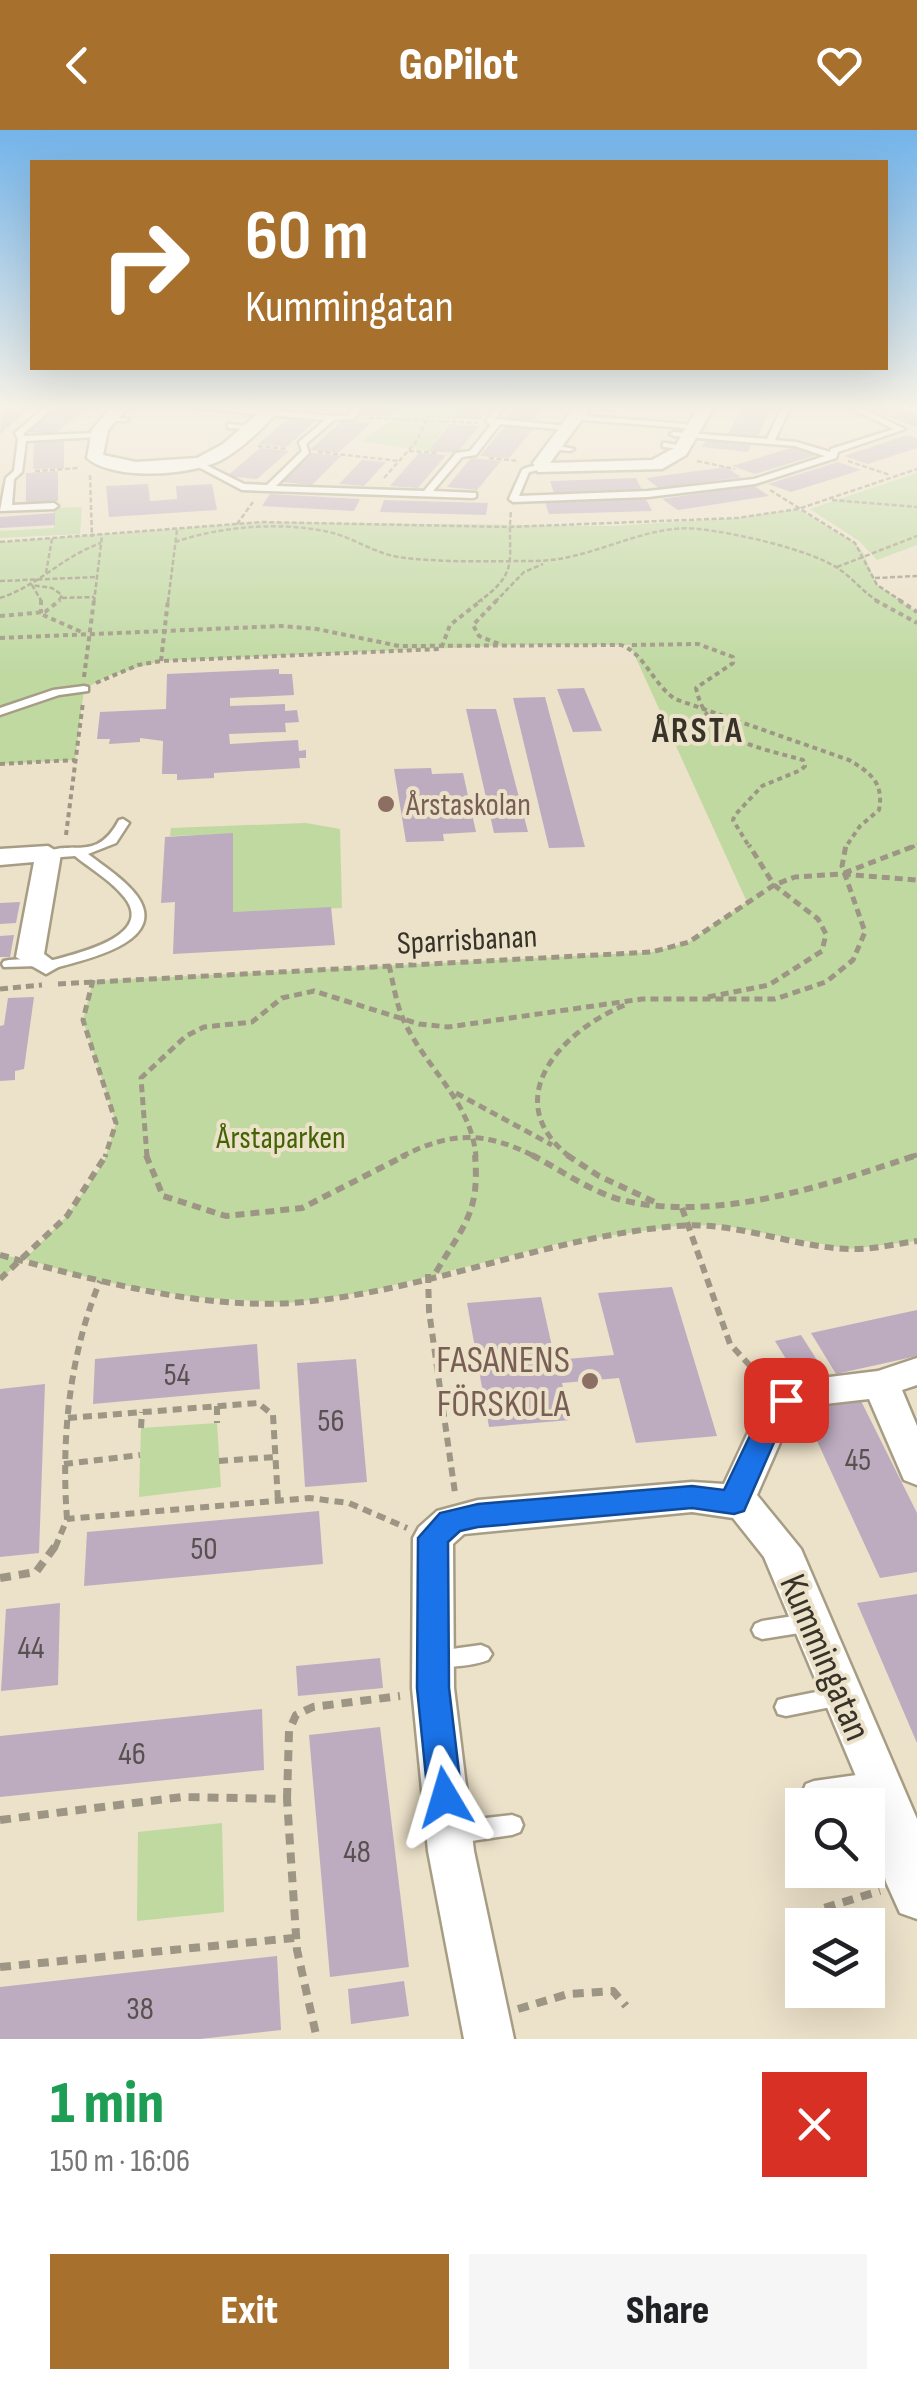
<!DOCTYPE html>
<html lang="en">
<head>
<meta charset="utf-8">
<style>
  :root { --surface:#fff; --page:#f6f6f6; --text:#202124; --muted:#757577; --accent:#a7702c }
  body { margin:0; font-family:"Sofia Sans Condensed",sans-serif; background:var(--page); color:var(--text); height:100vh; display:flex; flex-direction:column; font-size:38px; white-space:nowrap }
  * { box-sizing:border-box; margin:0 }
  p { font-size:32px; color:var(--muted) }
  .icon { flex:none; width:55px; height:55px; fill:none; stroke:currentColor; stroke-width:2; stroke-linecap:round; stroke-linejoin:round }
  .map { position:relative; height:1909px; overflow:hidden }
  .sheet { display:flex; flex-direction:column; background:var(--surface); flex:1 }
  .sheet>* { flex:none }
  .top-card { position:absolute; left:30px; top:30px; width:858px; height:210px; border-radius:0px; box-shadow:0 10px 40px #0002; background:#a7702c; color:#fff; overflow:hidden }
  .buttons { position:absolute; left:785px; top:1658px; display:grid; gap:20px }
  .buttons a { display:grid; place-items:center; width:100px; height:100px; border-radius:0px; background:var(--surface); box-shadow:0 10px 40px #0002; font-size:50px }
  .pin { position:absolute; display:grid; place-items:center; width:85px; height:85px; color:#fff; margin:-42px; border-radius:20px; box-shadow:0 5px 15px #0006 }
  .me { position:absolute; width:110px; margin:-55px; rotate:353deg; stroke-linejoin:round; filter:drop-shadow(0 0 8px #0008) }
  .turn { display:flex; align-items:center; gap:35px; height:210px; padding:0 50px; font-size:45px }
  .turn .icon { width:130px; height:130px; stroke-width:2.5 }
  .turn b { display:block; font-size:70px; line-height:85px }
  .round { display:grid; place-items:center; flex:none; width:105px; height:105px; border-radius:0px; background:var(--page) }
  .summary { display:flex; align-items:center; justify-content:space-between; height:170px; padding:0 50px }
  h1 { font-size:60px; font-weight:800; line-height:75px; color:#1e9e55 }
  .action { display:flex; gap:20px; margin-top:auto; padding:20px 50px }
  .action a { flex:1; height:115px; border-radius:0px; background:var(--accent); color:#fff; font-size:40px; font-weight:800; line-height:115px; text-align:center }
  .action a+a { background:var(--page); color:var(--text) }
  header { display:flex; justify-content:space-between; align-items:center; height:130px; padding:0 50px; background:var(--accent); color:#fff; font-size:45px; font-weight:800 }
  .map>svg:first-child { display:block }
</style>
</head>
<body>
<header><svg class="icon" aria-label="back" viewBox="0 0 24 24"><path d="M15 5l-7 7 7 7"/></svg>GoPilot<svg class="icon" aria-label="heart" viewBox="0 0 24 24"><path d="M12 20l-8-8c-3-5 5-10 8-4 3-6 11-1 8 4z"/></svg></header>
<div class="map">
<svg width="917" height="1909" viewBox="0 0 917 1909">
  <rect width="100%" height="100%" fill="#ece1c9"/>
  <!-- green -->
  <g fill="#bfd9a1">
    <path d="M402,277h57l-31,44 -66,-10 35,-25z"/>
    <path d="M917,343v72l-40,15 -18,-19 -49,-32z"/>
    <path d="M82,377l-2,27 -80,4v-7l54,-3v-20z"/>
    <path d="M798,379l57,34 8,9 14,33 40,27v629l-68,8 -128,-24 -44,1 -116,17 -195,49 -77,11 -96,-6 -93,-16 -75,-22 -25,20v-24l25,4 42,-43 37,-54 12,-39 -33,-103 10,-39 559,-29 37,-10 58,-40 -117,-257h-114l-355,16 -50,14 -27,14 -9,71 -75,4v-222l262,-20 351,4 124,-8z"/>
    <path d="M306,693l34,6 2,79 -109,4v-78l-63,2 1,-8z"/>
    <path d="M217,1293l4,64 -82,10 2,-69z"/>
    <path d="M222,1693l2,89 -87,9 1,-89z"/>
  </g>
  <!-- building -->
  <g fill="#bdacc0">
    <path d="M3,277h29l-32,27z"/>
    <path d="M56,277l28,1 -28,26 -29,-2z"/>
    <path d="M366,277h29l-6,9 -29,-1z"/>
    <path d="M459,277h31l-11,13 -29,-3z"/>
    <path d="M515,277h29l-11,14 -28,-2z"/>
    <path d="M742,277l29,1 -13,29 -30,-3z"/>
    <path d="M870,277h25l22,8v12l-53,-19z"/>
    <path d="M289,288l27,3 -30,26 -28,-3z"/>
    <path d="M343,290l28,3 -33,30 -28,-3z"/>
    <path d="M450,294l29,2 -22,27 -29,-2z"/>
    <path d="M506,295l28,3 -25,30 -29,-2z"/>
    <path d="M907,305l10,3v10l-49,16 -24,-8z"/>
    <path d="M64,309v29l-31,1 1,-29z"/>
    <path d="M707,309l45,4 -4,9 -46,-5z"/>
    <path d="M794,317l23,8 -62,19 -23,-8z"/>
    <path d="M260,318l29,3 -32,28 -30,-3z"/>
    <path d="M312,323l29,3 -29,29 -30,-3z"/>
    <path d="M419,323l27,2 -28,33 -28,-2z"/>
    <path d="M471,328l30,3 -24,29 -30,-3z"/>
    <path d="M362,330l24,2 -22,24 -25,-2z"/>
    <path d="M838,332l23,8 -70,22 -23,-8z"/>
    <path d="M726,337l15,10 -81,12 -14,-11z"/>
    <path d="M58,341v30l-32,2v-30z"/>
    <path d="M636,348l6,12 -88,3 -4,-12z"/>
    <path d="M148,354l2,17 27,-2 -1,-13 36,-2 5,26 -108,7 -3,-31z"/>
    <path d="M753,355l16,11 -91,14 -16,-11z"/>
    <path d="M270,364l90,5 -6,12 -92,-5z"/>
    <path d="M646,369l6,12 -103,3 -4,-12z"/>
    <path d="M384,370l104,3 -2,12 -106,-3z"/>
    <path d="M55,383v12l-55,3v-11z"/>
    <path d="M279,539v5h13l2,21 -64,3v8l55,-2v7l12,-1 2,12 -14,1 1,9 -57,2 1,10 68,-4 1,11 7,-1v8h-7l1,10 -86,5v5l-37,2v-6h-15l1,-33 -23,-3v4l-31,2 1,-5h-13l3,-27 66,-3 1,-35z"/>
    <path d="M584,558l18,43 -29,1 -16,-43z"/>
    <path d="M545,567l40,150 -36,1 -36,-150z"/>
    <path d="M466,579h30l32,123 -34,1z"/>
    <path d="M431,638l1,6 31,-1 13,59 -33,2 1,7 -38,1 -12,-73z"/>
    <path d="M233,703v79l98,-5 4,38 -162,9 2,-52 -14,1 4,-66z"/>
    <path d="M20,772l-4,21 -16,1v-21z"/>
    <path d="M14,805l-4,22h-10v-21z"/>
    <path d="M34,867l-10,72 -9,2v9l-15,1v-55l4,-1 4,-27z"/>
    <path d="M672,1157l45,149 -81,7 -17,-65 -57,5 8,37 -81,7 -22,-124 74,-6 14,63 59,-5 -16,-62z"/>
    <path d="M917,1180v46l-81,18 -25,-41z"/>
    <path d="M801,1205l23,36 -27,6 -22,-36z"/>
    <path d="M257,1214l3,45 -167,15 2,-45z"/>
    <path d="M356,1229l11,123 -62,5 -8,-124z"/>
    <path d="M45,1254l-6,169 -39,4v-168z"/>
    <path d="M859,1267l58,116v59l-37,6 -79,-172z"/>
    <path d="M319,1381l4,53 -239,22 3,-54z"/>
    <path d="M917,1464v149l-60,-140z"/>
    <path d="M60,1473l-2,82 -57,6 5,-82z"/>
    <path d="M380,1528l3,30 -85,8 -2,-30z"/>
    <path d="M262,1579l2,61 -264,27v-61z"/>
    <path d="M380,1597l29,240 -79,10 -21,-242z"/>
    <path d="M277,1826l4,74 -81,9h-200v-52z"/>
    <path d="M404,1851l5,35 -58,8 -3,-35z"/>
  </g>
  <g fill="none" stroke-linecap="round" stroke-linejoin="round">
    <!-- lane casing -->
    <g stroke="#a79d85" stroke-width="5">
      <g id="lane">
        <path d="M45,277h9l-31,27 2,2 72,-3 4,2 -4,2 -71,4 -4,31 -8,7 -2,26 42,-2 4,3 -4,3 -54,2 6,-33 8,-7 4,-32 -3,-6z"/>
        <path d="M198,277h41l93,9 17,-1 5,-8h8l-8,12 -20,1 -28,24 3,9 -33,33 148,5 32,-38 14,-2 21,-26 -5,-4 10,-14h8l-9,12 73,7 4,2 -4,2 -68,-6 -24,31 -14,2 -29,34 43,2v4l-3,1 -231,-8 -51,-27 7,-2 46,23 23,1 35,-34 -3,-9 26,-22 -123,-11z"/>
        <path d="M782,277h8l-15,33 21,2 34,10 1,-3 63,-20 -46,-22h10l47,22 -67,23 -2,6 -81,26 -107,13 -135,5 -4,-3 13,-29c6,-4 20,-6 26,-2l-19,4 -10,24 129,-5 106,-12 71,-23 -30,-10 -121,-10 -4,-2 4,-2 93,7z"/>
        <path d="M576,285l109,9 4,2 -4,2 -112,-9 -1,-2z"/>
        <path d="M108,286l21,3 -4,2 -20,-1 -1,-2z"/>
        <path d="M231,294l23,3 -4,2 -22,-1v-4z"/>
        <path d="M666,313l21,4 -4,2 -20,-2v-4z"/>
        <path d="M553,315l21,4 -4,2 -20,-2v-4z"/>
        <path d="M84,556l4,1v4l-29,4 -59,20v-7l53,-18z"/>
        <path d="M123,689l6,4 -13,20 -28,11c17,13 36,25 49,42 34,47 -57,65 -86,73l-5,1 -7,-4 -35,1 -2,-3 2,-3 5,-1 30,-2 7,4c24,-7 110,-24 79,-64 -13,-17 -33,-28 -50,-42l-27,2 -6,-4c29,-16 54,10 77,-34z"/>
        <path d="M812,1483l7,3 3,6 -3,6 -7,3 -50,8 -7,-3 -3,-6 3,-6 7,-3z"/>
        <path d="M481,1515l7,3 4,6 -4,6c-16,6 -42,9 -58,4l-4,-6 4,-6z"/>
        <path d="M841,1557l8,2 3,7 -3,7 -8,2 -55,11 -8,-2 -3,-7 3,-7 8,-2z"/>
        <path d="M878,1642l8,3 3,7 -3,7 -8,3 -64,9 -8,-3 -3,-7 3,-7 8,-3z"/>
        <path d="M512,1685l8,3 3,7 -3,7 -8,3 -61,9 -8,-4 -3,-7 3,-7 8,-4z"/>
      </g>
    </g>
    <!-- street casing -->
    <g stroke="#a79d85" stroke-width="5">
      <g id="street">
        <path d="M111,277h17l-20,23 -5,25 33,7 61,-4 26,-14 42,-37h17c-16,18 -37,40 -59,52 -30,17 -110,22 -136,-1l5,-28z"/>
        <path d="M575,277h16l-41,56 102,-3 22,-12 24,-41h16l-28,48 -24,14 -124,3 -5,-9z"/>
        <path d="M48,716l13,8 -17,100 16,12 -14,8 -30,-17 18,-95 -34,3v-16z"/>
        <path d="M917,1228v27l-15,5 15,36v59l-13,-5 -35,-81 -53,6 -23,8 -36,82 44,54 116,270v100l-17,-6 -14,-31 -18,-77 -104,-248 -31,-39 -41,-6 -228,22 -11,10 1,144 20,163 40,188h-50l-36,-188 -16,-163 1,-150 6,-11 18,-16 41,-11 214,-18 32,2 42,-90 47,-15 65,-8z"/>
      </g>
    </g>
    <!-- path-far4 -->
    <g stroke="#9e9684" stroke-width="2.5" stroke-dasharray="5 2.5" stroke-linecap="butt">
      <path d="M369,288l109,5"/>
      <path d="M258,316l29,3"/>
      <path d="M409,321l29,2"/>
      <path d="M318,322l82,9"/>
      <path d="M489,328l29,3"/>
      <path d="M697,331l38,8"/>
      <path d="M848,331l42,14"/>
      <path d="M35,341l44,-3"/>
      <path d="M90,345l2,62"/>
      <path d="M384,348l32,-36 17,-35"/>
      <path d="M770,360l85,53 22,42 26,17"/>
      <path d="M832,370l85,7"/>
      <path d="M237,394l16,-22"/>
      <path d="M0,412l262,-20 246,5 229,-9 61,-9 119,-40"/>
      <path d="M175,412c46,-16 110,-21 158,-9 22,6 42,20 65,24 45,6 92,4 137,4 57,0 109,-38 164,-32 36,4 110,20 140,40 15,10 25,25 41,33"/>
      <path d="M837,437l80,-31"/>
      <path d="M46,443l6,-34"/>
      <path d="M875,448l42,-2"/>
      <path d="M0,451l97,-4"/>
      <path d="M0,468c38,-12 63,-42 101,-55"/>
      <path d="M62,468l32,-1"/>
      <path d="M42,472l-10,-17 20,3 10,7 -4,7"/>
      <path d="M94,472l8,-66"/>
      <path d="M168,472l9,-72"/>
      <path d="M478,472c45,-31 28,-45 33,-91"/>
      <path d="M495,472l29,-30 19,-8"/>
    </g>
    <!-- path-far3 -->
    <g stroke="#9e9684" stroke-width="4" stroke-dasharray="5 4" stroke-linecap="butt">
      <path d="M41,470v13"/>
      <path d="M497,470l-24,25 6,11 20,8"/>
      <path d="M875,470l42,23"/>
      <path d="M899,470l18,12"/>
      <path d="M43,485l41,18"/>
      <path d="M0,486l45,-4 15,-12"/>
      <path d="M0,508l281,-12 36,3 82,17 222,-1c24,9 31,38 54,54l174,61c22,13 35,23 30,50l-19,16 -15,22"/>
      <path d="M632,515l66,-1 35,13v6l-37,25c11,53 62,59 107,72l2,6 -4,4 -39,16 -27,29 -2,5 17,28"/>
      <path d="M161,531l7,-61"/>
      <path d="M84,547l10,-77"/>
      <path d="M96,553l42,-18 23,-4 280,-12 9,-24 32,-25"/>
      <path d="M0,634l75,-4"/>
      <path d="M66,705l17,-133"/>
      <path d="M910,718l7,-3"/>
    </g>
    <!-- path-far2 -->
    <g stroke="#9e9684" stroke-width="5" stroke-dasharray="8 5" stroke-linecap="butt">
      <path d="M844,743l73,-28"/>
      <path d="M389,835c4,17 7,38 14,54 22,49 68,81 73,138"/>
      <path d="M93,850l-10,40 33,103 -11,34"/>
      <path d="M58,854l594,-32 37,-10 85,-57 21,-8 46,-3 76,6"/>
      <path d="M0,859l42,-4"/>
      <path d="M708,867l61,-12 53,-34 4,-17 -8,-15 -44,-34 -25,-40"/>
      <path d="M456,963l96,52"/>
      <path d="M147,1027l-6,-79 45,-42 18,-9 48,-5 30,-24 32,-7 105,33 29,3 194,-28h133l51,-17 27,-22 12,-28 -23,-66 4,-21"/>
      <path d="M401,1027c50,-26 84,-26 135,0"/>
      <path d="M570,1027c-73,-57 -9,-126 55,-152"/>
      <path d="M910,1027l7,-2"/>
    </g>
    <!-- path-far1 -->
    <g stroke="#9e9684" stroke-width="6" stroke-dasharray="9 6" stroke-linecap="butt">
      <path d="M146,1025l17,41 63,20 76,-8 104,-53"/>
      <path d="M532,1025c27,14 59,37 90,45 96,23 204,-15 295,-45"/>
      <path d="M567,1025l32,21 60,28"/>
      <path d="M682,1078l48,136 35,38"/>
      <path d="M0,1125c91,24 196,54 291,48 129,-9 254,-66 386,-77 60,-5 114,21 172,23 22,1 46,-5 68,-8"/>
      <path d="M436,1142c28,-47 44,-60 39,-117"/>
      <path d="M428,1144l1,37 26,182"/>
      <path d="M0,1149l67,-63 39,-61"/>
      <path d="M217,1276v17"/>
      <path d="M68,1288l190,-15 15,12 5,86"/>
      <path d="M141,1298l1,-16"/>
      <path d="M219,1331l56,-4"/>
      <path d="M64,1334l76,-9"/>
      <path d="M67,1389c-6,-80 2,-163 33,-238"/>
      <path d="M55,1418l12,-29 242,-21 40,5 58,25"/>
    </g>
    <!-- path -->
    <g stroke="#9e9684" stroke-width="8" stroke-dasharray="11 8" stroke-linecap="butt">
      <path d="M0,1448l36,-6 20,-27"/>
      <path d="M287,1669l2,-68 7,-16 17,-8 87,-11"/>
      <path d="M0,1690l182,-23 105,2 10,151 20,89"/>
      <path d="M825,1795l-4,-8 3,-9 56,-17"/>
      <path d="M0,1837l294,-29"/>
      <path d="M518,1879l50,-15 45,-3 13,15"/>
    </g>
    <!-- lane -->
    <use href="#lane" fill="#fff" fill-rule="evenodd"/>
    <!-- street -->
    <use href="#street" fill="#fff" fill-rule="evenodd"/>
  </g>
  <!-- sky -->
  <linearGradient id="sky" x2="0" y2="1"><stop stop-color="#73b4eb"/><stop offset="0.51" stop-color="#f6f2e7"/><stop offset="1" stop-color="#f6f2e7" stop-opacity="0"/></linearGradient>
  <rect width="917" height="544" fill="url(#sky)"/>
  <!-- route -->
  <path fill="#1a73e8" stroke="#114b97" stroke-width="2.5" d="M786,1260l10,3 4,7 -21,31 -35,80 -10,3 -42,-6 -214,19 -18,4 -12,11 1,146 13,109 -5,11 -12,5 -12,-5 -5,-11 -11,-109 1,-150 22,-25 38,-9 214,-18 32,4 45,-94z"/>
  <!-- markers -->
  <g fill="#8d6e63" stroke="#ece1c9" stroke-width="4">
    <circle cx="386" cy="674" r="10"/>
    <circle cx="590" cy="1251" r="10"/>
  </g>
  <g text-anchor="middle" stroke-width="8" stroke-linejoin="round" paint-order="stroke">
    <!-- education labels -->
    <g font-size="32" fill="#785e54" stroke="#ece1c9" text-anchor="start">
      <text x="406" y="685">Årstaskolan</text>
    </g>
    <!-- street labels -->
    <g font-size="32" fill="#373329" stroke="#ece1c9">
      <text transform="translate(467 809) rotate(-3)" y="11">Sparrisbanan</text>
    </g>
    <!-- park labels -->
    <g font-size="32" fill="#446304" stroke="#ece1c9">
      <text x="281" y="1018">Årstaparken</text>
    </g>
    <!-- near-number labels -->
    <g font-size="32" fill="#58514f">
      <text x="177" y="1255">54</text>
      <text x="331" y="1301">56</text>
      <text x="858" y="1340">45</text>
      <text x="204" y="1429">50</text>
      <text x="31" y="1528">44</text>
      <text x="132" y="1634">46</text>
      <text x="357" y="1732">48</text>
      <text x="140" y="1889">38</text>
    </g>
    <!-- far-district labels -->
    <g font-size="35" font-weight="bold" letter-spacing="2.5" fill="#373329" stroke="#ece1c9">
      <text x="698" y="612">ÅRSTA</text>
    </g>
    <!-- near-education labels -->
    <g font-size="38" fill="#785e54" stroke="#ece1c9" text-anchor="end">
      <text x="570" y="1242">FASANENS<tspan x="570" dy="44">FÖRSKOLA</tspan></text>
    </g>
    <!-- near-street labels -->
    <g font-size="38" fill="#373329" stroke="#ece1c9">
      <text transform="translate(826 1527) rotate(67)" y="13">Kummingatan</text>
    </g>
  </g>
</svg>
<div class="buttons">
<a><svg class="icon" aria-label="search" viewBox="0 0 24 24"><circle cx="10" cy="10" r="6"/><path d="M15 15l6 6"/></svg></a>
<a><svg class="icon" aria-label="layers" viewBox="0 0 24 24"><path d="M12 4l9 5-9 5-9-5zM3 14l9 5 9-5"/></svg></a>
</div>
<div class="pin" style="left:786px;top:1270px;background:#d93025"><svg class="icon" aria-label="arrive" viewBox="0 0 24 24"><path d="M6 21V4h12l-3 4 3 4H6"/></svg></div>
<svg class="me" style="left:445px;top:1667px" viewBox="-20 -20 40 40"><path d="M0-17L14 15 0 8-14 15z" fill="#1a73e8" stroke="#fff" stroke-width="4"/></svg>
<div class="top-card">
<div class="turn"><svg class="icon" aria-label="right" viewBox="0 0 24 24"><path d="M7 20v-9h11M14 6l5 5-5 5"/></svg><div><b>60 m</b>Kummingatan</div></div>
</div>
</div>
<section class="sheet">
<div class="summary"><div><h1>1 min</h1><p>150 m · 16:06</p></div><a class="round" style="background:#d93025;color:#fff"><svg class="icon" aria-label="close" viewBox="0 0 24 24"><path d="M6 6l12 12M18 6L6 18"/></svg></a></div>
<div class="action"><a>Exit</a><a>Share</a></div>
</section>
</body>
</html>
